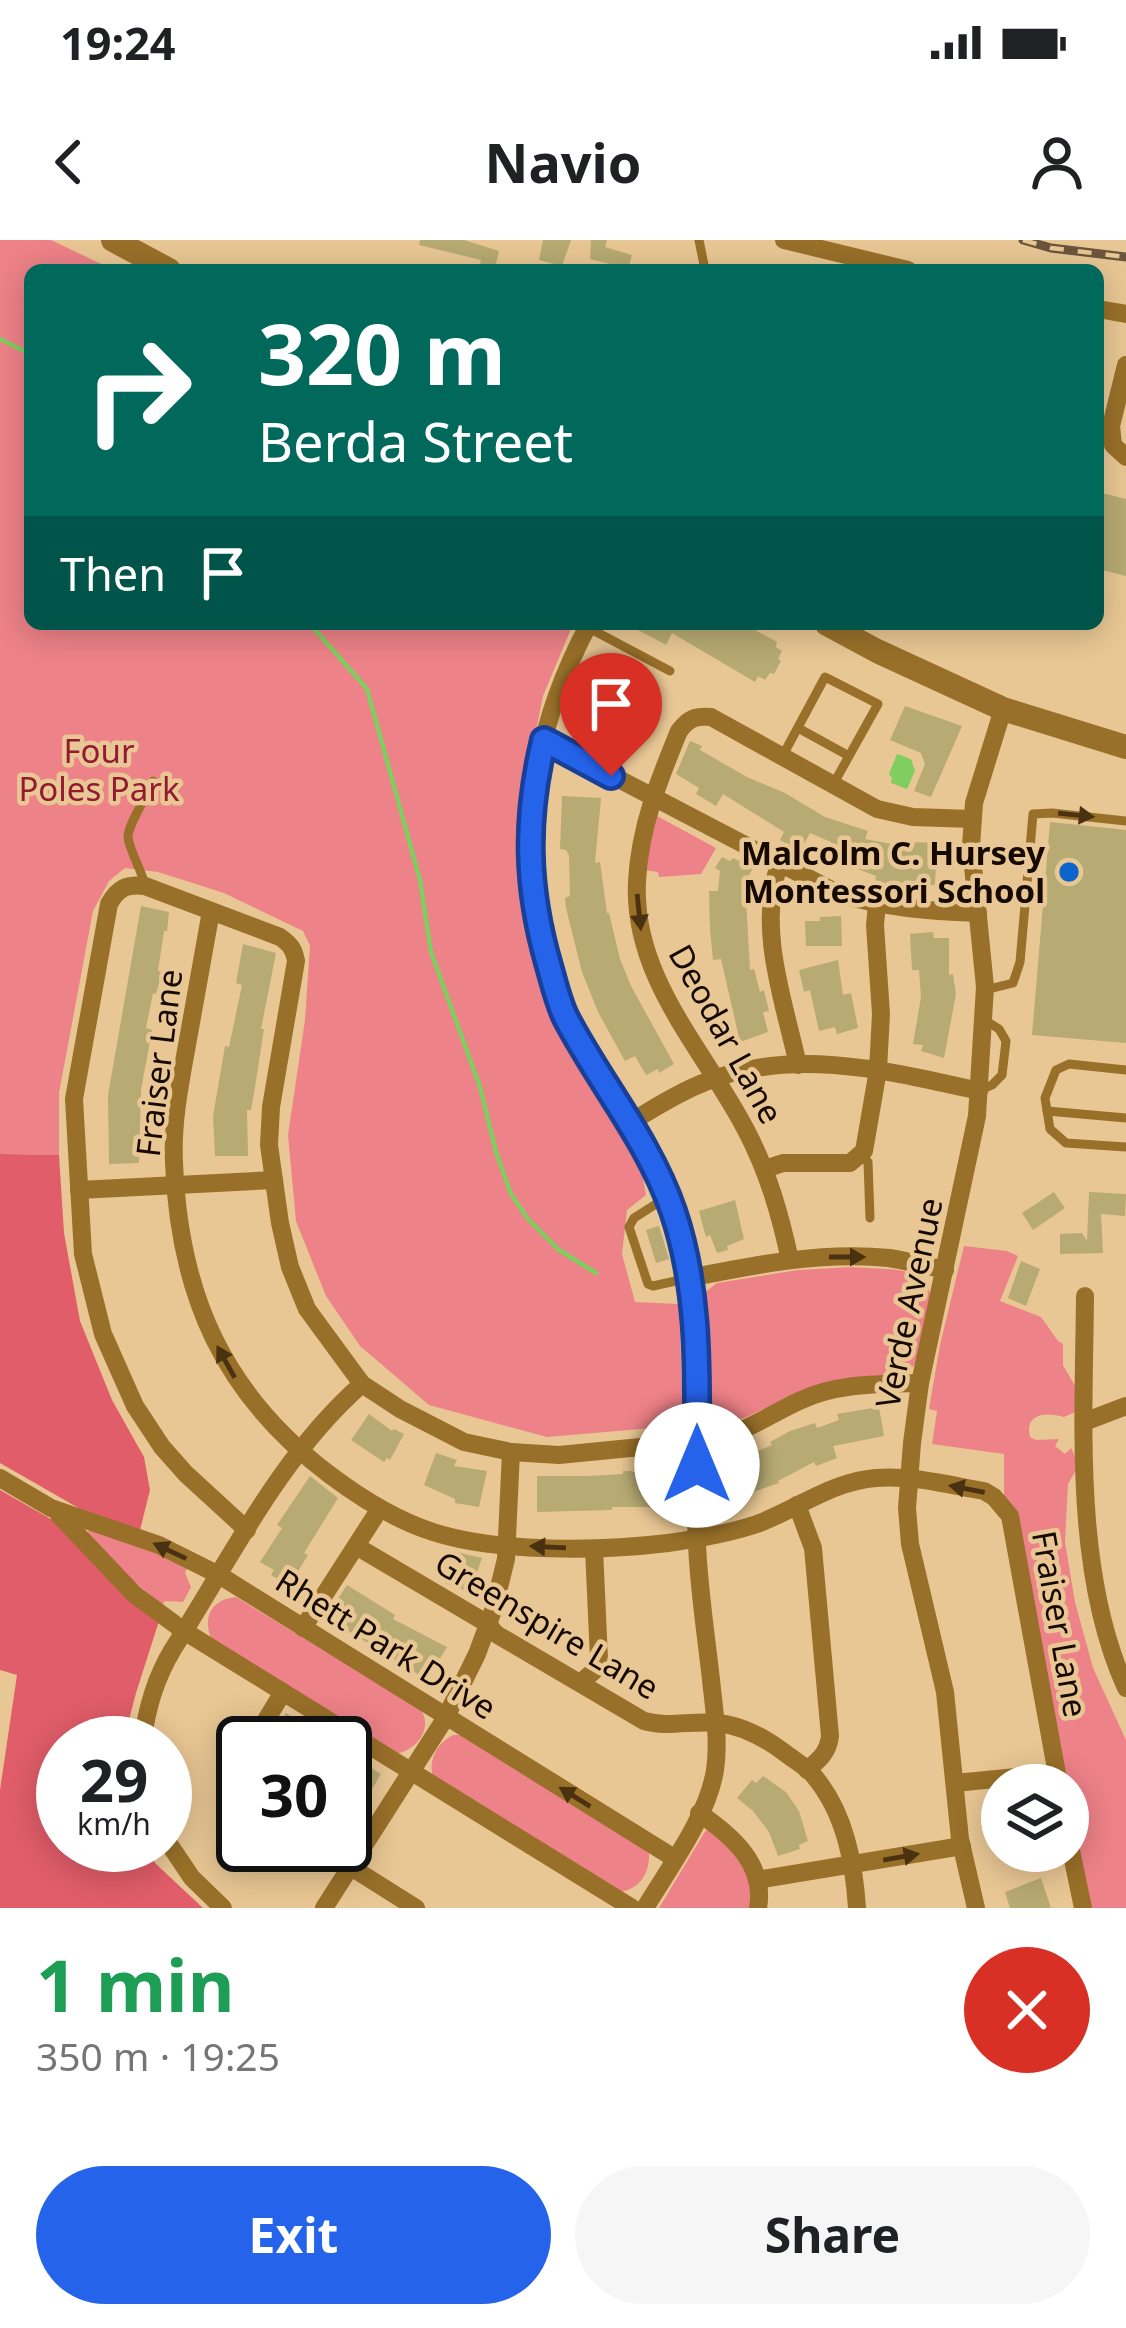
<!DOCTYPE html>
<html lang="en">
<head>
<meta charset="utf-8">
<style>
  :root { --surface:#fff; --page:#f6f6f6; --text:#202124; --muted:#757577; --accent:#2563eb }
  body { margin:0; font-family:"Noto Sans",sans-serif; background:var(--page); color:var(--text); height:100vh; display:flex; flex-direction:column; font-size:45px; white-space:nowrap }
  * { box-sizing:border-box; margin:0 }
  p { font-size:39px; color:var(--muted) }
  .icon { flex:none; width:66px; height:66px; fill:none; stroke:currentColor; stroke-width:2; stroke-linecap:round; stroke-linejoin:round }
  .map { position:relative; height:1668px; overflow:hidden }
  .sheet { display:flex; flex-direction:column; background:var(--surface); flex:1 }
  .sheet>* { flex:none }
  .banner { position:absolute; left:24px; top:24px; width:1080px; height:366px; border-radius:18px; box-shadow:0 6px 30px #0003; background:#00695c; color:#fff; overflow:hidden }
  .tools { position:absolute; left:981px; top:1524px; display:grid; gap:24px }
  .tools a { display:grid; place-items:center; width:108px; height:108px; border-radius:50%; background:var(--surface); box-shadow:0 6px 30px #0003; font-size:60px }
  .speed { position:absolute; left:36px; top:1476px; display:flex; gap:24px; font-size:60px; font-weight:700; text-align:center }
  .speed>* { display:grid; place-content:center; width:156px; height:156px; border-radius:50%; background:var(--surface); box-shadow:0 6px 30px #0003; line-height:1 }
  .speed small { font-size:30px; font-weight:400 }
  .speed .limit { border:6px solid #111; border-radius:18px; background:#fff; color:#111 }
  .pin { position:absolute; display:grid; place-items:center; width:102px; height:102px; color:#fff; margin:-123px -51px; border-radius:50% 50% 50% 0; rotate:-45deg; box-shadow:0 0 12px #0007 }
  .pin .icon { rotate:45deg }
  .me { position:absolute; width:132px; margin:-66px; rotate:0deg; stroke-linejoin:round; filter:drop-shadow(0 0 9px #0008) }
  .turn { display:flex; align-items:center; gap:42px; height:252px; padding:0 36px; font-size:54px }
  .turn .icon { width:156px; height:156px; stroke-width:2.5 }
  .turn b { display:block; font-size:84px; line-height:102px }
  .then { display:flex; align-items:center; height:114px; padding:0 36px; background:#0003; gap:24px; font-size:45px }
  .round { display:grid; place-items:center; flex:none; width:126px; height:126px; border-radius:63px; background:var(--page) }
  .head { display:flex; align-items:center; justify-content:space-between; height:204px; padding:0 36px }
  h1 { font-size:72px; font-weight:700; line-height:90px; color:#1e9e55 }
  .cta { display:flex; gap:24px; margin-top:auto; padding:24px 36px }
  .cta a { flex:1; height:138px; border-radius:72px; background:var(--accent); color:#fff; font-size:48px; font-weight:700; line-height:138px; text-align:center }
  .cta a+a { background:var(--page); color:var(--text) }
  .status { display:flex; justify-content:space-between; align-items:center; height:84px; padding:0 60px; background:var(--surface); direction:ltr }
  .status svg { height:33px; fill:currentColor }
  header { display:flex; justify-content:space-between; align-items:center; height:156px; padding:0 36px; background:var(--surface); font-size:54px; font-weight:700 }
  .map>svg:first-child { display:block }
</style>
</head>
<body>
<div class="status"><b>19:24</b><svg viewBox="0 0 49 12"><path d="M0 12V9h3v3zM5 12V6h3v6zM10 12V3h3v9zM15 12V0h3v12zM26 1h20v11H26zM47 4h2v5h-2z"/></svg></div>
<header><svg class="icon" aria-label="back" viewBox="0 0 24 24"><path d="M15 5l-7 7 7 7"/></svg>Navio<svg class="icon" aria-label="person" viewBox="0 0 24 24"><circle cx="12" cy="8" r="4"/><path d="M4 21q1-7 8-7t8 7"/></svg></header>
<div class="map">
<svg width="1126" height="1668" viewBox="0 0 1126 1668">
  <rect width="100%" height="100%" fill="#e9c794"/>
  <!-- green -->
  <g fill="#ed8288">
    <path d="M0,0h51l63,30h-84v354h543l-30,72 -22,111 -1,64 7,60 15,54 16,37 84,151 4,22 -19,15 -5,44 13,48 44,2 4,114 -7,8 -129,11 -118,-32 -69,-59 -34,-50 -30,-75 -8,-86 17,-115 5,-74 -7,-15 -79,-38 -66,-21 -33,-4 -16,13 -16,30 -34,182v62l-59,-1z"/>
    <path d="M655,575l61,33 -15,26 -42,3 -1,-5 -14,-2z"/>
    <path d="M964,1006l43,5 11,5 -18,45 41,16 17,24 5,3v21l12,21v26l-11,5c-17,-5 -40,-4 -34,20l6,3 23,-1 -4,7 10,8 6,-6 8,17 -11,19 -3,58 10,60 18,66 33,72v168h-39l-3,-10 -16,-88v-25h-5l-59,-290v-41l-72,-10 5,-33 -8,-2 11,-64z"/>
    <path d="M852,1027c20,2 51,0 69,10 8,5 7,9 9,17l-12,67 -12,13c-36,3 -70,4 -105,17 -26,9 -51,30 -80,32l-11,-9 -4,-21 2,-61 -5,-38 14,-11 81,-13z"/>
    <path d="M89,1289l39,10 59,29 -2,5 6,14 -8,15 -18,-1 -3,4 -50,-42 -24,-30z"/>
    <path d="M236,1357l184,112c14,18 -3,42 -25,45l-184,-116c-9,-22 2,-39 25,-41z"/>
    <path d="M453,1495h8l188,116c1,21 -7,36 -28,41l-188,-115c-5,-17 4,-34 20,-42z"/>
    <path d="M706,1590c22,4 38,27 45,48 2,9 -1,21 -1,30h-91z"/>
  </g>
  <!-- forest -->
  <g fill="#e05d69">
    <path d="M0,914l59,1 5,78 16,88 32,79 32,57 6,33 -10,40 -51,-16 -89,-51z"/>
    <path d="M0,1250l56,32 103,99 -23,72 -13,50h-60v102h84l8,18 48,45h-203v-118l17,-115 -17,-5z"/>
  </g>
  <!-- water -->
  <path fill="#80cd60" d="M897,514l14,5 4,12 -8,18 -16,-6 1,-5 -3,-4z"/>
  <g fill="none" stroke-linecap="round" stroke-linejoin="round">
    <!-- stream -->
    <g stroke="#80cd60" stroke-width="4.5">
      <path d="M0,99l30,15"/>
      <path d="M310,384l57,65 53,191 11,72 49,135 16,65 15,42 17,25 31,31 37,23"/>
    </g>
  </g>
  <!-- building -->
  <g fill="#b7aa72">
    <path d="M420,0h44l35,11 -4,17 -15,-4 1,-4 -62,-15z"/>
    <path d="M543,0h28l-9,26 -23,-6z"/>
    <path d="M591,0h16l-2,7 27,8 -4,15h-16l2,-5 -24,-6z"/>
    <path d="M1098,252l28,7v77l-28,-7z"/>
    <path d="M627,384h117l33,18 -1,5 6,4 -4,8 3,2 -7,13 -4,-1 -5,7 -7,-4 -3,6 -83,-49 -6,12z"/>
    <path d="M612,416l15,6 2,-3 18,10 -33,69 -19,-9 3,-5 -19,-8 11,-21 4,2z"/>
    <path d="M905,466l57,20 -31,71 -17,-6 11,-27 -4,-11 -31,-13z"/>
    <path d="M690,501l12,5 -2,4 47,27 38,16 40,24 43,14 -3,8 43,8v-5l35,1 -2,21h-5l-1,21 -45,-2 -1,2 -14,-3 1,-6 -50,-19 5,-15 -21,-9 -10,18 -20,-11 4,-8 -61,-38 -7,12 -20,-12 3,-6 -23,-14z"/>
    <path d="M562,556l39,2 -6,65 5,-1 7,51h2l11,46 11,27 43,78 -15,9 -1,-4 -12,6 -11,-19 -10,5 -27,-49 -16,-40 -16,-64 -1,-10 5,-2 -1,-41 -3,-5 -6,-1z"/>
    <path d="M1050,582l76,8v213l-94,-8z"/>
    <path d="M722,617l8,4 3,-3 20,10 -8,14 5,88 4,-1 6,23 4,-2 5,21 -6,1 5,20 -28,10 -19,-83 -8,1 -3,-31 -1,-38h9l2,-20 -5,-3z"/>
    <path d="M141,666l28,6 -2,19h-3l-6,40 4,1 -6,22 -3,-1 -7,35 6,2 -11,60 -2,73 -30,1 -1,-69z"/>
    <path d="M841,676l1,30h-36l-1,-25h15v-4z"/>
    <path d="M933,692l1,6h15v37l4,-1 3,20 -12,64 -23,-7 2,-6 -10,-1 8,-47 -2,-27h-7l-2,-36z"/>
    <path d="M243,704l33,9 -15,76h3l-9,58 -4,23h-4l1,46h-33l-2,-40 12,-70 4,1 13,-62 -6,-2z"/>
    <path d="M838,720l5,35 8,-2 7,35 -21,6 -2,-7 -16,4 -9,-41 -6,2 -5,-22z"/>
    <path d="M1054,952l11,16 -32,22 -11,-17z"/>
    <path d="M1089,952l37,2 -1,22 -24,-2 2,39 -43,1v-20l22,-1 5,8z"/>
    <path d="M735,960l9,39 -17,7 1,4 -11,3 -7,-18 -4,2 -7,-26z"/>
    <path d="M659,986l10,33 -13,4 -10,-33z"/>
    <path d="M1021,1021l19,8 -14,37 -18,-8z"/>
    <path d="M879,1167l5,29 -51,10 4,12 -21,8 -2,-4 -36,19 1,2 -38,13 -8,-15 -4,1 -5,-11 17,-8 -2,-4 33,-14 -2,-3 20,-11 25,-8 2,5 22,-8 -2,-6z"/>
    <path d="M369,1174l23,17 2,-2 10,5 -14,26 -3,-2 -3,4 -33,-22z"/>
    <path d="M436,1213l21,7 -3,6 33,5 -8,36 -24,-4v-4l-31,-14z"/>
    <path d="M623,1231h8l32,14v22h-51v3l-75,2v-36h51l35,-2z"/>
    <path d="M310,1236l28,22 -34,55 4,2 -19,31 -18,-11 3,-5 -14,-8 22,-34 -5,-3z"/>
    <path d="M452,1311l30,7 -12,34 -25,-9z"/>
    <path d="M347,1345l48,30 -2,4 54,28 -20,33 -101,-63z"/>
    <path d="M286,1473l20,13 28,17h-66z"/>
    <path d="M345,1512l36,22 -18,30 -18,-11z"/>
    <path d="M763,1536l23,16 13,19 9,30 -9,4 1,4 -22,7 -9,-24 -16,-21 -16,-13 15,-18 4,3z"/>
    <path d="M1041,1638l10,30h-41l-5,-16z"/>
  </g>
  <g fill="none" stroke-linecap="round" stroke-linejoin="round">
    <!-- service -->
    <g stroke="#997029" stroke-width="9">
      <path d="M699,0l6,30"/>
      <path d="M587,387l83,44"/>
      <path d="M798,488l51,28"/>
      <path d="M782,517l43,-80 53,27 -44,79"/>
      <path d="M145,646c-3,-16 -16,-36 -17,-49 0,-13 20,-42 25,-56"/>
      <path d="M985,750l28,-7 7,-21 13,-148 19,-1 74,8"/>
      <path d="M1126,830l-57,-6 -13,6 -11,28 5,31 16,14 60,4"/>
      <path d="M979,851l13,-6 10,-10 4,-34 -7,-12 -16,-10"/>
      <path d="M1047,871l79,7"/>
      <path d="M860,915l8,7 2,56"/>
      <path d="M667,957l-33,21 -5,9 19,57 5,2 36,-8"/>
    </g>
    <!-- minor -->
    <g stroke="#997029" stroke-width="18">
      <path d="M784,0l124,30"/>
      <path d="M1098,69l28,5"/>
      <path d="M1126,125l-15,61 2,19 13,12"/>
      <path d="M589,384c-56,104 -73,211 -45,325 6,23 12,49 23,70 34,64 81,121 105,190 39,108 19,223 25,335 2,48 10,97 15,145 3,27 7,54 3,81 -7,46 -46,98 -70,138"/>
      <path d="M544,500l295,154c46,14 91,17 139,19"/>
      <path d="M779,625c-22,64 5,136 19,200"/>
      <path d="M211,671c-8,44 -16,89 -24,134 -7,39 -15,78 -13,117 5,133 49,232 156,313 32,24 65,45 103,57 64,21 169,19 235,11 29,-4 62,-10 89,-19 40,-15 76,-43 119,-46 35,-3 73,7 108,13l10,6 16,19 49,269"/>
      <path d="M629,883c24,-14 48,-30 74,-40 88,-37 187,-12 276,8"/>
      <path d="M765,929l18,-6h67l14,-12 14,-81 3,-56 -6,-89 2,-21"/>
      <path d="M79,950l195,-10"/>
      <path d="M790,1020c-10,-46 -22,-88 -44,-130 -42,-81 -114,-152 -109,-249 3,-55 22,-101 42,-150 10,-13 16,-15 32,-14l166,92 36,8 59,2"/>
      <path d="M689,1038c65,-13 134,-27 200,-20 19,3 38,8 56,12"/>
      <path d="M1085,1056c-1,125 -12,276 41,392"/>
      <path d="M1084,1182l42,-16"/>
      <path d="M0,1238l51,30 108,37 60,30 455,283"/>
      <path d="M797,1265l16,43 17,188c-2,17 -11,24 -23,34"/>
      <path d="M59,1275l75,79 50,37 448,277"/>
      <path d="M247,1290l-61,-56 -24,-27 -27,-41 -32,-72 -20,-80 -9,-155 35,-195c9,-16 17,-20 36,-18l135,51c10,7 14,12 16,24l-25,146 -2,38 11,78 10,44 17,42 55,75 38,25 64,33 47,10 48,3 153,-15c32,-7 57,-25 87,-39 38,-18 80,-17 121,-18"/>
      <path d="M356,1306l132,78 8,10 148,87c25,7 49,-1 74,2 26,3 47,15 67,30 9,7 22,14 29,23 31,37 40,86 43,132"/>
      <path d="M303,1388l76,-118"/>
      <path d="M580,1443l14,-12 5,-12 -5,-110"/>
      <path d="M142,1503c5,-35 13,-64 31,-94 58,-91 107,-193 189,-265"/>
      <path d="M252,1503l31,-51"/>
      <path d="M955,1543l101,-10"/>
      <path d="M699,1573c32,22 67,51 59,95"/>
      <path d="M1068,1596l15,72"/>
      <path d="M165,1598l27,40 31,30"/>
      <path d="M316,1605l100,63"/>
      <path d="M757,1640l205,-34"/>
      <path d="M324,1668l122,-191 31,-63 17,-46 12,-49 5,-107"/>
      <path d="M976,1668l-16,-69 -15,-147 -35,-148 -3,-36 5,-65 8,-60 57,-267 8,-129 -14,-141 3,-43 29,-94"/>
    </g>
    <!-- tertiary -->
    <g stroke="#997029" stroke-width="24">
      <path d="M113,0l56,30"/>
      <path d="M827,384l50,27 126,58 123,38"/>
    </g>
    <!-- rail casing -->
    <g stroke="#6b563c" stroke-width="9">
      <path id="rail" d="M1023,0l28,8 75,9"/>
    </g>
    <!-- rail -->
    <use href="#rail" stroke="#e9c794" stroke-width="4.5" stroke-dasharray="14" stroke-linecap="butt"/>
  </g>
  <!-- one-way arrows -->
  <defs><path id="oneway-solid" d="M-6-.8H1V-3.2L6.5 0L1 3.2V.8H-6Z" transform="scale(3)"/></defs>
  <g fill="#4a3210">
    <use href="#oneway-solid" transform="translate(1076 575) rotate(6)"/>
    <use href="#oneway-solid" transform="translate(639 672) rotate(84)"/>
    <use href="#oneway-solid" transform="translate(847 1017)"/>
    <use href="#oneway-solid" transform="translate(226 1122) rotate(-119)"/>
    <use href="#oneway-solid" transform="translate(967 1249) rotate(-169)"/>
    <use href="#oneway-solid" transform="translate(548 1307) rotate(-177)"/>
    <use href="#oneway-solid" transform="translate(170 1311) rotate(-155)"/>
    <use href="#oneway-solid" transform="translate(575 1557) rotate(-148)"/>
    <use href="#oneway-solid" transform="translate(901 1617) rotate(-10)"/>
  </g>
  <g fill="none" stroke-linecap="round" stroke-linejoin="round">
    <!-- route casing -->
    <g stroke="#184099" stroke-width="30">
      <path id="route" d="M611,536l-67,-36c-19,79 -18,147 5,226 5,17 9,36 17,52 34,65 83,123 107,193 28,82 24,168 24,254"/>
    </g>
    <!-- route -->
    <use href="#route" stroke="#2563eb" stroke-width="21"/>
  </g>
  <!-- markers -->
  <circle fill="#0c64cd" stroke="#e9c794" stroke-width="4.5" cx="1069" cy="632" r="12"/>
  <g text-anchor="middle" stroke-width="9" stroke-linejoin="round" paint-order="stroke">
    <!-- park labels -->
    <g font-size="33" fill="#931a30" stroke="#e9c794">
      <text x="99" y="523">Four<tspan x="99" dy="38">Poles Park</tspan></text>
    </g>
    <!-- poi labels -->
    <g font-size="33" font-weight="bold" fill="#150900" stroke="#e9c794" text-anchor="end">
      <text x="1045" y="625">Malcolm C. Hursey<tspan x="1045" dy="38">Montessori School</tspan></text>
    </g>
    <!-- street labels -->
    <g font-size="33" fill="#150900" stroke="#e9c794">
      <text transform="translate(726 794) rotate(61)" y="12">Deodar Lane</text>
      <text transform="translate(159 823) rotate(-83)" y="12">Fraiser Lane</text>
      <text transform="translate(909 1063) rotate(-78)" y="12">Verde Avenue</text>
      <text transform="translate(1060 1384) rotate(80)" y="12">Fraiser Lane</text>
      <text transform="translate(547 1385) rotate(31)" y="12">Greenspire Lane</text>
      <text transform="translate(386 1404) rotate(32)" y="12">Rhett Park Drive</text>
    </g>
  </g>
</svg>
<div class="tools">
<a><svg class="icon" aria-label="layers" viewBox="0 0 24 24"><path d="M12 4l9 5-9 5-9-5zM3 14l9 5 9-5"/></svg></a>
</div>
<div class="speed"><div>29<small>km/h</small></div><div class="limit">30</div></div>
<div class="pin" style="left:611px;top:536px;background:#d93025"><svg class="icon" aria-label="arrive" viewBox="0 0 24 24"><path d="M6 21V4h12l-3 4 3 4H6"/></svg></div>
<svg class="me" style="left:697px;top:1225px" viewBox="-20 -20 40 40"><circle r="19" fill="#fff"/><path d="M0-13L10 11 0 6-10 11z" fill="#2563eb"/></svg>
<div class="banner">
<div class="turn"><svg class="icon" aria-label="right" viewBox="0 0 24 24"><path d="M7 20v-9h11M14 6l5 5-5 5"/></svg><div><b>320 m</b>Berda Street</div></div>
<div class="then">Then<svg class="icon" aria-label="arrive" viewBox="0 0 24 24"><path d="M6 21V4h12l-3 4 3 4H6"/></svg></div>
</div>
</div>
<section class="sheet">
<div class="head"><div><h1>1 min</h1><p>350 m · 19:25</p></div><a class="round" style="background:#d93025;color:#fff"><svg class="icon" aria-label="close" viewBox="0 0 24 24"><path d="M6 6l12 12M18 6L6 18"/></svg></a></div>
<div class="cta"><a>Exit</a><a>Share</a></div>
</section>
</body>
</html>
